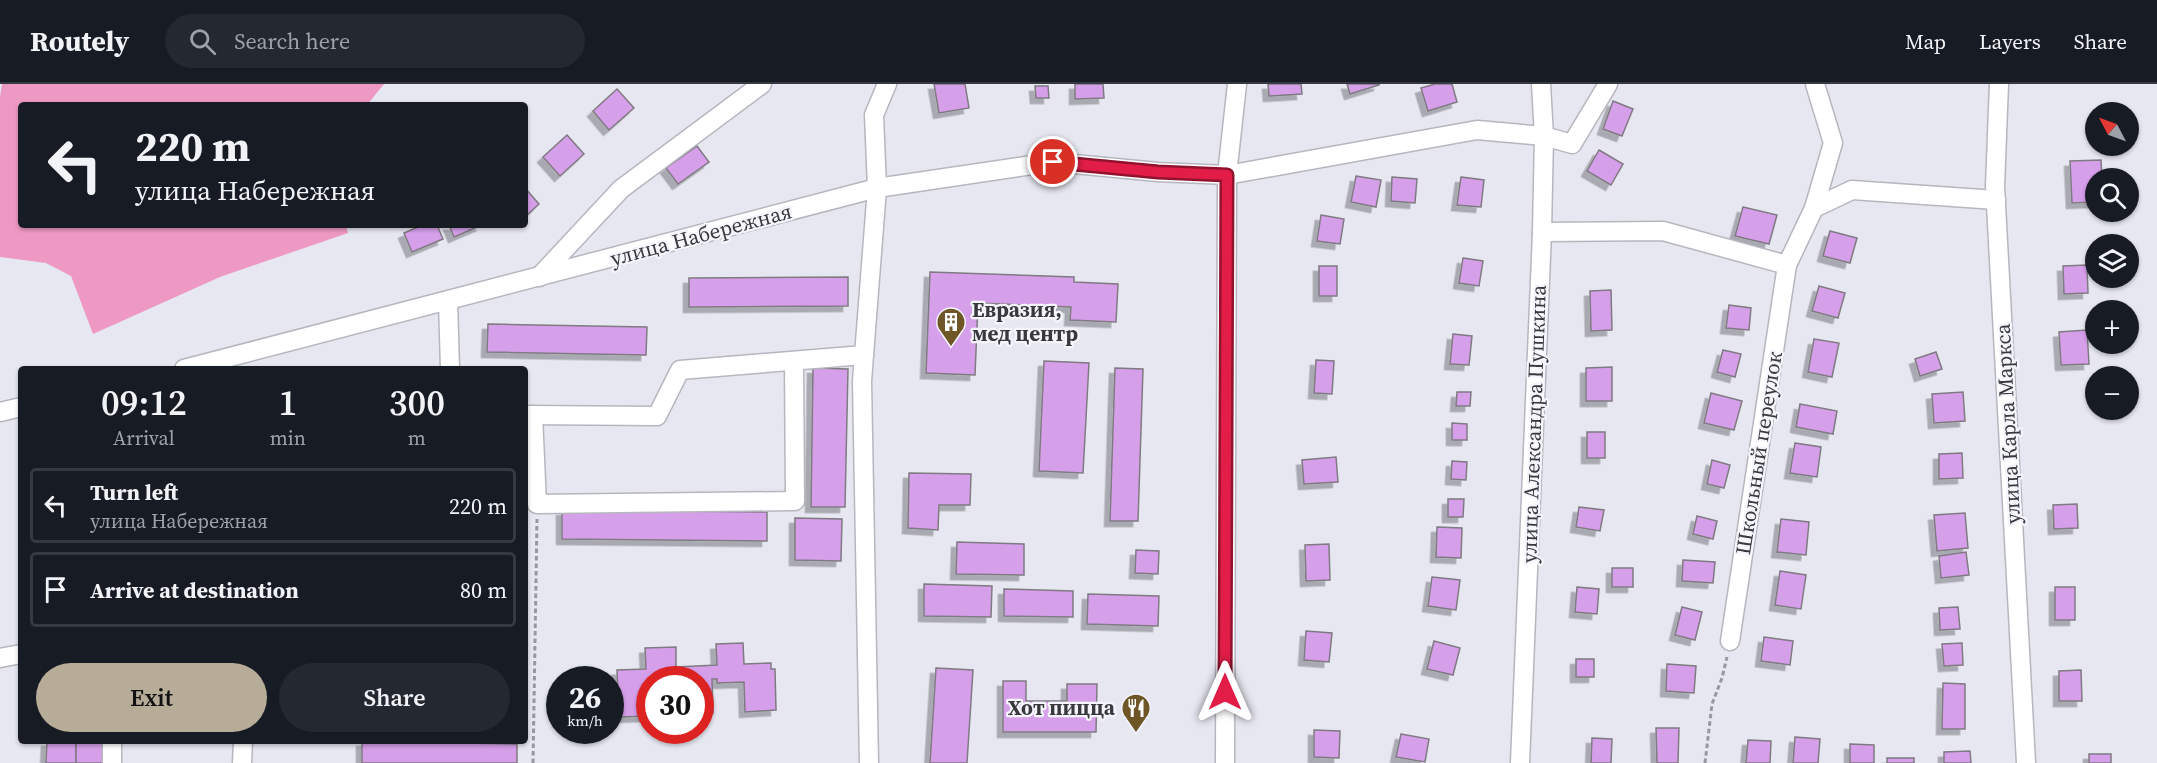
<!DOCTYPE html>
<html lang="en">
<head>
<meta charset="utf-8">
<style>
  :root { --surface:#171b24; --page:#242831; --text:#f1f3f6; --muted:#9ea1a6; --line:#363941; --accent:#b6ac98 }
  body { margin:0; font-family:"Source Serif 4",serif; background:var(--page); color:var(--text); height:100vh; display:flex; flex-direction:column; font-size:22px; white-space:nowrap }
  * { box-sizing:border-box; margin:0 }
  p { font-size:20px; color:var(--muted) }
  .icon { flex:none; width:33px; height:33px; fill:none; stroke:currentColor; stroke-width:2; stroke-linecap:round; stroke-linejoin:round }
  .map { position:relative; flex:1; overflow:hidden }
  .side { position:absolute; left:18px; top:282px; width:510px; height:378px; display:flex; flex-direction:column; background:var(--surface); border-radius:6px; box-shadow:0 2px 4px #0004 }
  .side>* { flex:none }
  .top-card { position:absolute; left:18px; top:18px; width:510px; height:126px; border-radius:6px; box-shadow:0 2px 4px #0004; background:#171b24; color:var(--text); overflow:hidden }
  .needle { width:39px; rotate:311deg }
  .controls { position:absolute; left:2085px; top:18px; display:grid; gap:12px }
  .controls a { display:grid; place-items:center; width:54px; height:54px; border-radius:50%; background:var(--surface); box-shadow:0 2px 4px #0004; font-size:30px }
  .speed { position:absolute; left:546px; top:582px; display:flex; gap:12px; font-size:30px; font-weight:700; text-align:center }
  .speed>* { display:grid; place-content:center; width:78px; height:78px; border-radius:50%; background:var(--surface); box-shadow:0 2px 4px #0004; line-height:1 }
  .speed small { font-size:15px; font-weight:400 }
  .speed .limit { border:9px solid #d22; background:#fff; color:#111 }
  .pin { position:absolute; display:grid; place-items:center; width:51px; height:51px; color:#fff; margin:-26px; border:3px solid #fff; border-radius:50%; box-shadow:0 2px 6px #0007 }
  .me { position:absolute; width:66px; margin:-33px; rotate:0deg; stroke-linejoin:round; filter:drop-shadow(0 0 4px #0008) }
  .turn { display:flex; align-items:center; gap:21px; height:126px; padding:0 18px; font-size:27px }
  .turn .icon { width:78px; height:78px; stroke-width:2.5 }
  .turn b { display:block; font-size:42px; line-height:51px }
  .eta { display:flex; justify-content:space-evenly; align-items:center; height:102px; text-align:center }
  .eta b { font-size:36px; font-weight:600; line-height:42px }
  .primary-button { display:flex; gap:12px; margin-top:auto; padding:12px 18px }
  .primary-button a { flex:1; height:69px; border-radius:36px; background:var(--accent); color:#111; font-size:24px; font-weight:600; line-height:69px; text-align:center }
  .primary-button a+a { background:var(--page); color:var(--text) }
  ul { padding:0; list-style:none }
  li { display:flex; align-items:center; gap:18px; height:75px; margin:0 12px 9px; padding:0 6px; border:3px solid var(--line); border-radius:6px }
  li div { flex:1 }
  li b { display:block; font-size:22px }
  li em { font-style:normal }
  header { display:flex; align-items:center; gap:36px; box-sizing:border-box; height:84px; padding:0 30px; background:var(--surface); border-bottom:2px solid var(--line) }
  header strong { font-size:28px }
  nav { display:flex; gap:33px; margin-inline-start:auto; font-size:21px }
  .search { width:420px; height:54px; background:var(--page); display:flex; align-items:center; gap:15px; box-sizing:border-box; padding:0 21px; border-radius:33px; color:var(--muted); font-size:22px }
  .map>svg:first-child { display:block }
</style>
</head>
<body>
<header>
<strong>Routely</strong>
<div class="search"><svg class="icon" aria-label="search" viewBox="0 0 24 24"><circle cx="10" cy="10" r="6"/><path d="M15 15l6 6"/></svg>Search here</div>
<nav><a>Map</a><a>Layers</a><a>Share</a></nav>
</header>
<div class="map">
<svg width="2157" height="679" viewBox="0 0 2157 679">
  <defs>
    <filter id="shadow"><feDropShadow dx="-5.5" dy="5.5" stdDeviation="0" flood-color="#0004"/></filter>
  </defs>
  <rect width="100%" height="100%" fill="#e7e7f1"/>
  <!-- green -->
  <path fill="#ee99c3" d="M2,0h382l-17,21h-346v120h325l2,8 -128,44 -127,57 -22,-58 -25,-13 -46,-6v-160z"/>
  <!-- building -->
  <g fill="#d69fea" stroke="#807a82" stroke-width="1.5" filter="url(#shadow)">
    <path d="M934,0h31l4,24 -30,5z"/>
    <path d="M1075,0h28l1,14 -29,1z"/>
    <path d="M1268,0h33l1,10 -33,2z"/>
    <path d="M1347,0h32v1l-29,9z"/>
    <path d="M1435,0h17l5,18 -29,9 -7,-23z"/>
    <path d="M1035,2h13l1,12h-13z"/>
    <path d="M617,5l17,19 -25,22 -16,-19z"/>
    <path d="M1613,17l20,8 -11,27 -19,-7z"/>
    <path d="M567,51l17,19 -24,22 -17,-19z"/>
    <path d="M697,62l12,16 -31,22 -12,-16z"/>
    <path d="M1599,66l24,14 -12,21 -24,-14z"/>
    <path d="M2101,76l1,18h-6v24l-24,1 -2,-42z"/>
    <path d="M1356,92l25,4 -5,27 -25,-5z"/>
    <path d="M1392,93l25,2 -2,24 -24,-2z"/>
    <path d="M1461,93l23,3 -3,27 -24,-2z"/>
    <path d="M525,104l14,16 -14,13z"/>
    <path d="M1743,123l34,8 -8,29 -34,-8z"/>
    <path d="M1321,131l23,4 -4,25 -23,-3z"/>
    <path d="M423,141h14l6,14 -31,13 -8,-19z"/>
    <path d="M449,141h33l-28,12z"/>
    <path d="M1830,147l27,7 -7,25 -27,-7z"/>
    <path d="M1463,174l20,3 -4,25 -20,-3z"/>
    <path d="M2087,181l1,28 -24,1 -1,-28z"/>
    <rect x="1319" y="182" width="18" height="30"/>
    <path d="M930,188l144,5v5l44,2 -2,38 -46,-2 1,-13 -93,-4 -3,72 -49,-2z"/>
    <path d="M848,193v29l-159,1v-29z"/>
    <path d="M1819,202l26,7 -7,25 -26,-7z"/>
    <path d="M1611,206l1,40 -21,1 -1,-40z"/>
    <path d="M1729,221l22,3 -2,22 -23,-2z"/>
    <path d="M488,240l159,3 -1,28 -159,-3z"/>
    <path d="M2087,246l2,34 -28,1 -2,-33z"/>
    <path d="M1453,250l19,2 -3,29 -19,-1z"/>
    <path d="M1814,255l25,4 -7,34 -24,-5z"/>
    <path d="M1723,266l18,4 -6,23 -18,-5z"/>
    <path d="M1936,268l6,17 -22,7 -5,-17z"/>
    <path d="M1316,276l18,1 -2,33 -18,-1z"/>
    <path d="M1044,277l45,2 -6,110 -44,-2z"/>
    <path d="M1612,283v34h-26v-33z"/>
    <path d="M813,284l35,1 -3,138h-34z"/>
    <path d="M1115,284l28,1 -5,152h-28z"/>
    <path d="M1457,308h14l-1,14h-14z"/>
    <path d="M1963,308l2,29 -31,2 -2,-29z"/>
    <path d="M1711,309l31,8 -8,29 -30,-7z"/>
    <path d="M1800,320l37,7 -4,23 -37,-7z"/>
    <path d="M1452,339l15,1v16h-15z"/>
    <rect x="1587" y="348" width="18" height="26"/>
    <path d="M1795,359l26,4 -4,30 -27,-4z"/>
    <path d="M1962,369l1,25 -24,1v-25z"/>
    <path d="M1336,373l2,25 -34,2 -2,-24z"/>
    <path d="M1712,376l18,5 -6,23 -17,-4z"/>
    <path d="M1452,377l15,1 -1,18 -15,-1z"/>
    <path d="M909,389l62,1 -1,31h-31l-1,25 -30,-2z"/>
    <path d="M1448,415h16l-1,18h-15z"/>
    <path d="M2077,420l1,24 -24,1 -1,-24z"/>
    <path d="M1579,423l25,3 -4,21 -24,-4z"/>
    <path d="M562,426l205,2v29l-205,-2z"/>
    <path d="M1965,429l3,35 -31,3 -3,-36z"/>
    <path d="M1697,432l20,5 -4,18 -20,-5z"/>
    <path d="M795,434l47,1 -1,42 -46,-1z"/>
    <path d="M1781,435l28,3 -3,33 -29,-3z"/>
    <path d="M1437,443l25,1 -1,30 -25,-1z"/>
    <path d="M957,458l67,2v31l-68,-1z"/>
    <path d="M1329,460l1,36 -24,1 -1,-36z"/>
    <path d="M1136,466l23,1 -1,23 -23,-1z"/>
    <path d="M1966,468l3,23 -28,3 -2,-22z"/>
    <path d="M1683,476l32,2 -2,21 -31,-2z"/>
    <rect x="1612" y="484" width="21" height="19"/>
    <path d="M1780,487l26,4 -5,34 -26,-4z"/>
    <path d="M1432,493l28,3 -4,30 -28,-4z"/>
    <path d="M924,500l68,2 -1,31 -67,-1z"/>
    <path d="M1577,503l22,2 -2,25 -22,-2z"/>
    <rect x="2055" y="503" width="20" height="33"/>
    <path d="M1004,505l69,2v26l-69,-1z"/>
    <path d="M1088,510l71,2 -1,30 -71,-2z"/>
    <path d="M1682,523l20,5 -7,28 -20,-5z"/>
    <path d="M1958,523l2,22 -20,1 -1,-22z"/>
    <path d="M1306,547l26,2 -3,29 -25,-2z"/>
    <path d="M1764,553l29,4 -3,24 -29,-4z"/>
    <path d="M1434,557l26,7 -7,27 -26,-6z"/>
    <path d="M743,559l1,21 27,-1v6h4l1,41 -31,2 -1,-30 -27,1v-4h-5l1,34h-13v-33h-50v36l-31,1 -2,-47 29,-1 -1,-21 31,-1v20l41,-2 -1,-21z"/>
    <path d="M1962,559l1,22 -19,1 -2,-22z"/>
    <rect x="1576" y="575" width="18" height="18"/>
    <path d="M1667,580l29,2 -2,27 -28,-2z"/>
    <path d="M936,584l37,2 -6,93h-37z"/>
    <path d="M2081,586l1,31h-23v-30z"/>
    <path d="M1003,597h23v20h41v-17h30l-1,48h-93z"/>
    <path d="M1943,599l22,1v45h-23z"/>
    <path d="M1656,644h23l-1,35h-21z"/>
    <path d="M1314,646l26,1 -1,27 -25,-1z"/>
    <path d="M1401,650l28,5 -4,23 -29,-5z"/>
    <path d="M1795,653l25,2 -2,24h-25z"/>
    <path d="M1592,654l20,1 -1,24h-20z"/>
    <path d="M1748,656l23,1 -1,22h-24z"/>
    <path d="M47,657h29v22h-30z"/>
    <rect x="76" y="657" width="28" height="22"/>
    <path d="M362,657l155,3v19h-155z"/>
    <path d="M1850,660l24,1v18h-24z"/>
    <path d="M1970,667l1,12h-27v-11z"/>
    <rect x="2089" y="670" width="22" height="9"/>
    <rect x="1887" y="674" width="27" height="5"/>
  </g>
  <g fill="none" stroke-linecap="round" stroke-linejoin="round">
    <!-- minor casing -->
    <g stroke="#b6b6bf" stroke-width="21">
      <g id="minor">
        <path d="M1999,0l-4,102 31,577"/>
        <path d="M1814,124l19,-65 -18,-59"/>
        <path d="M1542,148l121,-1 124,34"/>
        <path d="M539,193l82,-88 141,-105"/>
        <path d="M448,217l2,68"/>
        <path d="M184,285l693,-181 176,-26 105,10 69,3 250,-45 67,6 28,8 36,-60"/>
        <path d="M0,328l21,-5"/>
        <path d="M525,331l132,1 23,-46 184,-15"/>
        <path d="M533,331l4,89 258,-3 -1,-140"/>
        <path d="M1730,557l57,-376 27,-57 38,-18 144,10"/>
        <path d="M0,574l21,-4"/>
        <path d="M112,679v-22"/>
        <path d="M242,679l1,-22"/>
        <path d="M869,679l-7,-382 15,-193 -3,-73 13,-31"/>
        <path d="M1225,679l2,-588 10,-91"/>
        <path d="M1520,679l22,-531 2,-96 -3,-52"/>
      </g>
    </g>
    <!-- path -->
    <g stroke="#97979e" stroke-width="3" stroke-dasharray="4.5 3" stroke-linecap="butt">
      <path d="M533,679l4,-244"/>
      <path d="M1705,679l7,-59 10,-26 5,-21"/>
    </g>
    <!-- minor -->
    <use href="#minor" stroke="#fff" stroke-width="18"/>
  </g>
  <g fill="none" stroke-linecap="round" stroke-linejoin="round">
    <!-- route casing -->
    <g stroke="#92132f" stroke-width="15">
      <path id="route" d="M1053,78l105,10 69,3 -2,517"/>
    </g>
    <!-- route -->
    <use href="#route" stroke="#e11d48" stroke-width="10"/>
  </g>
  <!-- icons -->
  <defs>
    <g id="building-pin" transform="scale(1.5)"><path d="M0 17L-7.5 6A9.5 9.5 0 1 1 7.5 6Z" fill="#6e5626" stroke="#f5f5fe"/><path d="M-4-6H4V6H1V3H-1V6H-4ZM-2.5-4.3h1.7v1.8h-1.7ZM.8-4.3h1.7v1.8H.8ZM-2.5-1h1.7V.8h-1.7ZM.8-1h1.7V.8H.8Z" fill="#fff"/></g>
    <g id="restaurant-pin" transform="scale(1.5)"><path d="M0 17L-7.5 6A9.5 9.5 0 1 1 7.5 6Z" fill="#6e5626" stroke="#f5f5fe"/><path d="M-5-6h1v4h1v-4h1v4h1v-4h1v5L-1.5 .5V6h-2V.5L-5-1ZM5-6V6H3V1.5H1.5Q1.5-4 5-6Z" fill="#fff"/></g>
  </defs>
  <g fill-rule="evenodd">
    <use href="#building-pin" x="951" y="238"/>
    <use href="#restaurant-pin" x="1136" y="624"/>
  </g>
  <g text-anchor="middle" stroke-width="4.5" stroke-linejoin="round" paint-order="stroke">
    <!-- street labels -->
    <g font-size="21" fill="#39393d" stroke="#f5f5fe">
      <text transform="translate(701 151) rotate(-15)" y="7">улица Набережная</text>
      <text transform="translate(1534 340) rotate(-88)" y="7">улица Александра Пушкина</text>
      <text transform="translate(2008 340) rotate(-93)" y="7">улица Карла Маркса</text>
      <text transform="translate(1759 369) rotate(-81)" y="7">Школьный переулок</text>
    </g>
    <!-- poi labels -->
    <g font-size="21" font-weight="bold" fill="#39393d" stroke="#f5f5fe" text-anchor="start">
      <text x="972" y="233">Евразия,<tspan x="972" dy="24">мед центр</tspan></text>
      <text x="1115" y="631" text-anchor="end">Хот пицца</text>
    </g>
  </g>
</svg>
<div class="controls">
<a><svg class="needle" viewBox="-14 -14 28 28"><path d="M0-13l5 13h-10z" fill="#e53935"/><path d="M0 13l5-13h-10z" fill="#9ea1a6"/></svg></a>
<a><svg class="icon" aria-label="search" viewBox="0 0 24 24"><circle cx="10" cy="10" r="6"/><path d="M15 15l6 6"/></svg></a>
<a><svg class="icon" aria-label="layers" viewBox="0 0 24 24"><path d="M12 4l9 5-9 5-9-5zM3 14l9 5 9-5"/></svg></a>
<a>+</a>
<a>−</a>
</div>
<div class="speed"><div>26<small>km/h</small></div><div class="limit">30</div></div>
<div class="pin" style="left:1053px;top:78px;background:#d93025"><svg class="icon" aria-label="arrive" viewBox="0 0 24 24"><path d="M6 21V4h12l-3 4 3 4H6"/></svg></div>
<svg class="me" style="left:1225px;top:608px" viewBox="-20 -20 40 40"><path d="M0-17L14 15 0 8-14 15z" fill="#e11d48" stroke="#fff" stroke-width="4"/></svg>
<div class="top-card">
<div class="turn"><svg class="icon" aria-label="left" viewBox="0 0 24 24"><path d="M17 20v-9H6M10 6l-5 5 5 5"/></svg><div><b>220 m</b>улица Набережная</div></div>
</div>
<section class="side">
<div class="eta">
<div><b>09:12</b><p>Arrival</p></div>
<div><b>1</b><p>min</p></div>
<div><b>300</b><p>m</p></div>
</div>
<ul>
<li><svg class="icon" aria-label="left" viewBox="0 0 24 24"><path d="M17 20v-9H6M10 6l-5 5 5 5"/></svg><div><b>Turn left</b><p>улица Набережная</p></div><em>220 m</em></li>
<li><svg class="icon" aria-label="arrive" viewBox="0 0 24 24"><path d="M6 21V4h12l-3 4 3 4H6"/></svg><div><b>Arrive at destination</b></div><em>80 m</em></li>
</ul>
<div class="primary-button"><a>Exit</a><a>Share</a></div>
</section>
</div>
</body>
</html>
